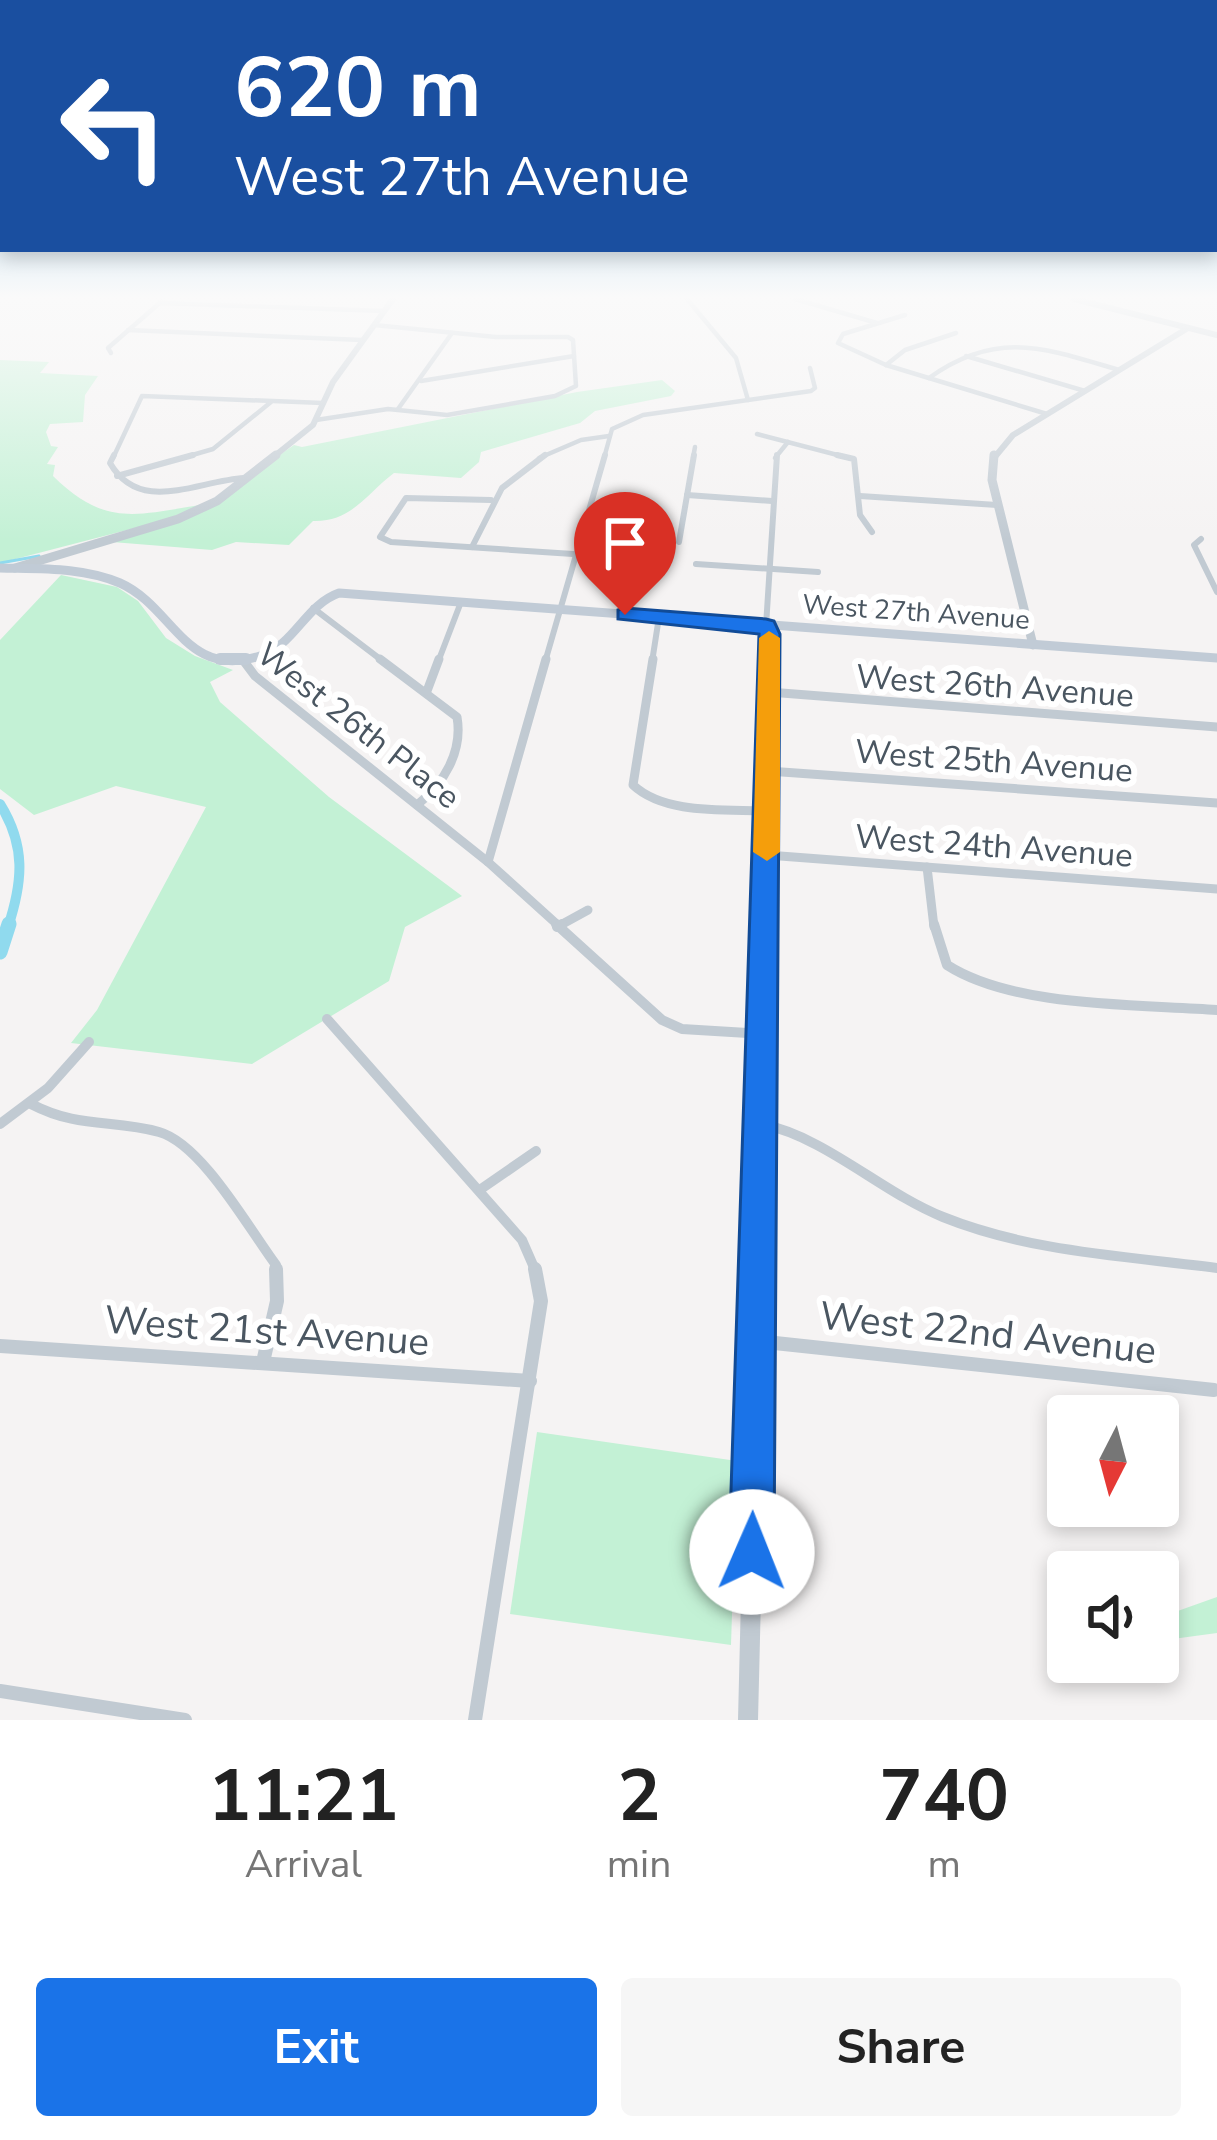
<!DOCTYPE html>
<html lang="en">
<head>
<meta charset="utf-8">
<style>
  :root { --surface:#fff; --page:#f6f6f6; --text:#222; --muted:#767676; --accent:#1a73e8 }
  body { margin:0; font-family:"Nunito Sans",sans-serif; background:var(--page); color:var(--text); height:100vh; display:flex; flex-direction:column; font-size:45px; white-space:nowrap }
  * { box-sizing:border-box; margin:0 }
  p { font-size:39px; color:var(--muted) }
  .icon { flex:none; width:66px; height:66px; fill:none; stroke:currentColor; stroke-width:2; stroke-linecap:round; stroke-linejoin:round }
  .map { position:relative; height:1720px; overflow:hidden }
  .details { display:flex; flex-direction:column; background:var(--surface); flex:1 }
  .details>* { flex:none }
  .top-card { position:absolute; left:0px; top:0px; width:1218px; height:252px; box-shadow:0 6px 18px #0003; background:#1a4fa0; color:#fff; overflow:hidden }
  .needle { width:78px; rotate:186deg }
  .tools { position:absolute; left:1047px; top:1395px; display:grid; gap:24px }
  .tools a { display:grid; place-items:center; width:132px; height:132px; border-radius:12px; background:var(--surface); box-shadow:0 6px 18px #0003; font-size:60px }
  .pin { position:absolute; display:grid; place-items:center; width:102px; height:102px; color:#fff; margin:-123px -51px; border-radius:50% 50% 50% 0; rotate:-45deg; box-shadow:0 0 12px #0007 }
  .pin .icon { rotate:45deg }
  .me { position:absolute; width:132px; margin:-66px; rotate:1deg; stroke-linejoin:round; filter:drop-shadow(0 0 9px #0008) }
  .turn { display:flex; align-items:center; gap:42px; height:252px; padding:0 36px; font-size:54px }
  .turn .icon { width:156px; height:156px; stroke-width:2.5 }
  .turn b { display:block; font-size:84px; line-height:102px }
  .eta { display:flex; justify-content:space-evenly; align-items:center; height:204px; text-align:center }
  .eta b { font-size:72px; font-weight:700; line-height:84px }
  .button { display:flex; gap:24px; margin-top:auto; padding:24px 36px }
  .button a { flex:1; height:138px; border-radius:12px; background:var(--accent); color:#fff; font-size:48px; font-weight:700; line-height:138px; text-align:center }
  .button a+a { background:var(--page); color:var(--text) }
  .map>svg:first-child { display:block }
</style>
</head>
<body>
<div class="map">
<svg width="1217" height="1720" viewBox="0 0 1217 1720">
  <rect width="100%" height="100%" fill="#f5f3f3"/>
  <!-- green -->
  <g fill="#c3f1d5">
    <path d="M0,360l49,2 -9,11 58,3 -13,19 -2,27 -33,2 -4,8 5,14 7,1 -11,17 8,1 -2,11c54,53 85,38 154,28l-49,18 -158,41z"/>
    <path d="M662,380l13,11 -4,5 -76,15 -15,12 -99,29 -2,10 -18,16 -67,-5c-28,21 -42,49 -81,48l-24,24 -53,-3 -24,8 -100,-8 77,-25 105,-72 8,2 275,-55z"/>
    <path d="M61,575l56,12 21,14 28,37 29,18 38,14 -23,12 10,20 109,95 133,99 -57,31 -16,54 -137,83 -181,-21 26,-33 109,-203 -90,-21 -82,29 -34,-26v-149z"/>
    <path d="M537,1432l200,29 -6,184 -221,-31z"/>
    <path d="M1217,1597v36l-59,8v-23z"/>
  </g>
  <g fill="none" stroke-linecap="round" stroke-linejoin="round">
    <!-- stream -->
    <path stroke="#90daee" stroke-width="3" d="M0,563l39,-7"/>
    <!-- canal-far1 -->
    <path stroke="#90daee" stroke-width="10" d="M0,804c26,42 23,77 8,123"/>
    <!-- canal -->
    <path stroke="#90daee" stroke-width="15" d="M0,952l9,-28"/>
    <!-- minor-far4 -->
    <g stroke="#c1cad2" stroke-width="4.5">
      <path d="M687,299l49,59 12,42"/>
      <path d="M795,299l82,24"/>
      <path d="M160,303l224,8"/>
      <path d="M905,315l-62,19 -5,9 48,22 161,49"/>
      <path d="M128,330l234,10"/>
      <path d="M111,353l-3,-5 54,-47"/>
      <path d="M966,356l119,35"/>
      <path d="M886,365l19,-15 51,-17"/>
      <path d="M929,378c68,-49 116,-30 190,-8"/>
      <path d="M421,381l153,-25"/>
      <path d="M398,409l54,-76"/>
      <path d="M316,420l72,-11 59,6 108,-19 21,-10 -3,-46 -5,-3h-72l-122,-12"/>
      <path d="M757,434l92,24"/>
      <path d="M113,458l29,-62 181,7"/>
      <path d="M182,458l31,-9 58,-47"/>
      <path d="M539,458l42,-18 28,-4"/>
      <path d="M604,458l8,-29 31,-14 168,-24 4,-3 -5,-20"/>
      <path d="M693,458l2,-11"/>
      <path d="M775,458l13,-16"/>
    </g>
    <!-- minor-far3 -->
    <g stroke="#c1cad2" stroke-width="6">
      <path d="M114,455l-4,8c30,52 86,18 134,15"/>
      <path d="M837,455l17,4 6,56 12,17"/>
      <path d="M117,476l76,-21"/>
      <path d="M687,495l85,6"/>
      <path d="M860,496l137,9"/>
      <path d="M491,500l-85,-2 -26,39 11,5 182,12"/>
      <path d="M1201,539l-7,6 23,47"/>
      <path d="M679,542l15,-87"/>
      <path d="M472,547l30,-59 43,-33"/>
      <path d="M696,564l122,8"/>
      <path d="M313,608l71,54"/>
      <path d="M766,626l11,-171"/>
      <path d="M438,662l23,-60"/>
      <path d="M545,662l60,-207"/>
      <path d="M652,662l7,-45"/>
    </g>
    <!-- minor-far2 -->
    <g stroke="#c1cad2" stroke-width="9">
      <path d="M380,659l77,58c6,34 -13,67 -40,88"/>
      <path d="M653,659l-20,126c32,30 93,24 134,26"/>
      <path d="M243,660l12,16 233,186 72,65"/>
      <path d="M427,691l12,-32"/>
      <path d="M769,692l448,35"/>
      <path d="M768,771l449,32"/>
      <path d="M767,855l450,34"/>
      <path d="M488,862l58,-203"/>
      <path d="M927,867l7,60"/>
      <path d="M557,927l31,-17"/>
    </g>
    <!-- minor-far1 -->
    <g stroke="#c1cad2" stroke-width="10">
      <path d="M556,924l106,96 20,9 83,5"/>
      <path d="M934,924l13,41c67,43 191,39 270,45"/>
      <path d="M557,927l5,-3"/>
      <path d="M327,1019l195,221 14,32"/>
      <path d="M31,1104c48,25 81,15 128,28 43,12 90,97 117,133v7"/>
      <path d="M0,1124l48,-36 41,-46"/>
      <path d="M762,1124c65,14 119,68 181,93 87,35 182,39 274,51"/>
      <path d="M481,1189l55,-38"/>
    </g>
    <!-- minor -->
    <g stroke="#c1cad2" stroke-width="14">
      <path d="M756,1341l458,49"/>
      <path d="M0,1346l530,35"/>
      <path d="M263,1362l14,-61 -1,-32"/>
      <path d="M0,1691l185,29"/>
      <path d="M475,1720l66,-419 -6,-32"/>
    </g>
    <!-- tertiary-far4 -->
    <g stroke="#c1cad2" stroke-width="6">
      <path d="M1074,299l143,36"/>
      <path d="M272,458l41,-33 20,-43 60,-83"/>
      <path d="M994,458l19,-23 175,-107"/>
    </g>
    <!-- tertiary-far3 -->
    <g stroke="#c1cad2" stroke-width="9">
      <path d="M994,455l-2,25 41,165"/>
      <path d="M15,568l163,-49 39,-18 59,-46"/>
      <path d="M766,662v-36"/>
    </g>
    <!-- tertiary-far2 -->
    <path stroke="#c1cad2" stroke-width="10" d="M765,927l1,-268"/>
    <!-- tertiary-far1 -->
    <path stroke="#c1cad2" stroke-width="15" d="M759,1272l6,-348"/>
    <!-- tertiary -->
    <path stroke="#c1cad2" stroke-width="20" d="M748,1720l11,-451"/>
    <!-- secondary-far1 -->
    <path stroke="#c1cbd6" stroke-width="9" d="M0,568c40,1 83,-1 120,15 54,24 65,97 140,73 35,-11 45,-51 79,-63l878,65"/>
    <!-- secondary -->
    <path stroke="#c1cbd6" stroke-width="12" d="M220,659h26"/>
  </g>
  <!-- sky -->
  <linearGradient id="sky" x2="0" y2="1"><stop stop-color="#85c3ea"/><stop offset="0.55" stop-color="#fafafa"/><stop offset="1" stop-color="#fafafa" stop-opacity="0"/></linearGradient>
  <rect width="1217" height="540" fill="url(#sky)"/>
  <!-- route -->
  <path fill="#1a73e8" stroke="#114b97" stroke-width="3" d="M625,608l141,11 8,2 6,13 -6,918 -7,16 -15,7 -16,-7 -7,-16 30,-918 -141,-15v-9z"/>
  <!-- slow -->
  <path fill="#f59e0b" d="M769,631l11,7v214l-13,9 -14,-9 6,-214z"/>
  <g text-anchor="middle" stroke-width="12" stroke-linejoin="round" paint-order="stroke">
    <!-- far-street labels -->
    <g font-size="27" fill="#4a5661" stroke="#fff">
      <text transform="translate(916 612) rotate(4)" y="9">West 27th Avenue</text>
    </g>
    <!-- street labels -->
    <g font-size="33" fill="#4a5661" stroke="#fff">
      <text transform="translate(995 685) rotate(4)" y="12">West 26th Avenue</text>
      <text transform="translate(359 725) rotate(38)" y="12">West 26th Place</text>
      <text transform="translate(994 760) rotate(4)" y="12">West 25th Avenue</text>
      <text transform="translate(994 845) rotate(4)" y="12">West 24th Avenue</text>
    </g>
    <!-- near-street labels -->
    <g font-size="39" fill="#4a5661" stroke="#fff">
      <text transform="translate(267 1330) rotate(4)" y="14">West 21st Avenue</text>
      <text transform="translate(988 1332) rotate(6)" y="14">West 22nd Avenue</text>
    </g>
  </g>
</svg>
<div class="tools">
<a><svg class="needle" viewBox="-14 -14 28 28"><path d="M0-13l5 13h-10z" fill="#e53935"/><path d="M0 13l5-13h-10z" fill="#767676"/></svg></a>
<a><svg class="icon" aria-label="sound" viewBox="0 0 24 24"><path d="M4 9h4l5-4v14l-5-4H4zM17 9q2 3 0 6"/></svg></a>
</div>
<div class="pin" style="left:625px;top:615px;background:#d93025"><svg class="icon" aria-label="arrive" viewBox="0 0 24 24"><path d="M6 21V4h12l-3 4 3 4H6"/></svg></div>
<svg class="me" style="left:752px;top:1552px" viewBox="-20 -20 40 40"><circle r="19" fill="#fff"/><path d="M0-13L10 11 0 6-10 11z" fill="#1a73e8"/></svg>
<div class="top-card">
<div class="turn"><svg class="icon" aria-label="left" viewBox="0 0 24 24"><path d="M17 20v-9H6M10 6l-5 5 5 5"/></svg><div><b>620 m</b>West 27th Avenue</div></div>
</div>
</div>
<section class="details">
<div class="eta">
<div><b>11:21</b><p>Arrival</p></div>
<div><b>2</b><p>min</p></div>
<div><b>740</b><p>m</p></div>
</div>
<div class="button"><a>Exit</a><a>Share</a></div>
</section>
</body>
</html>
